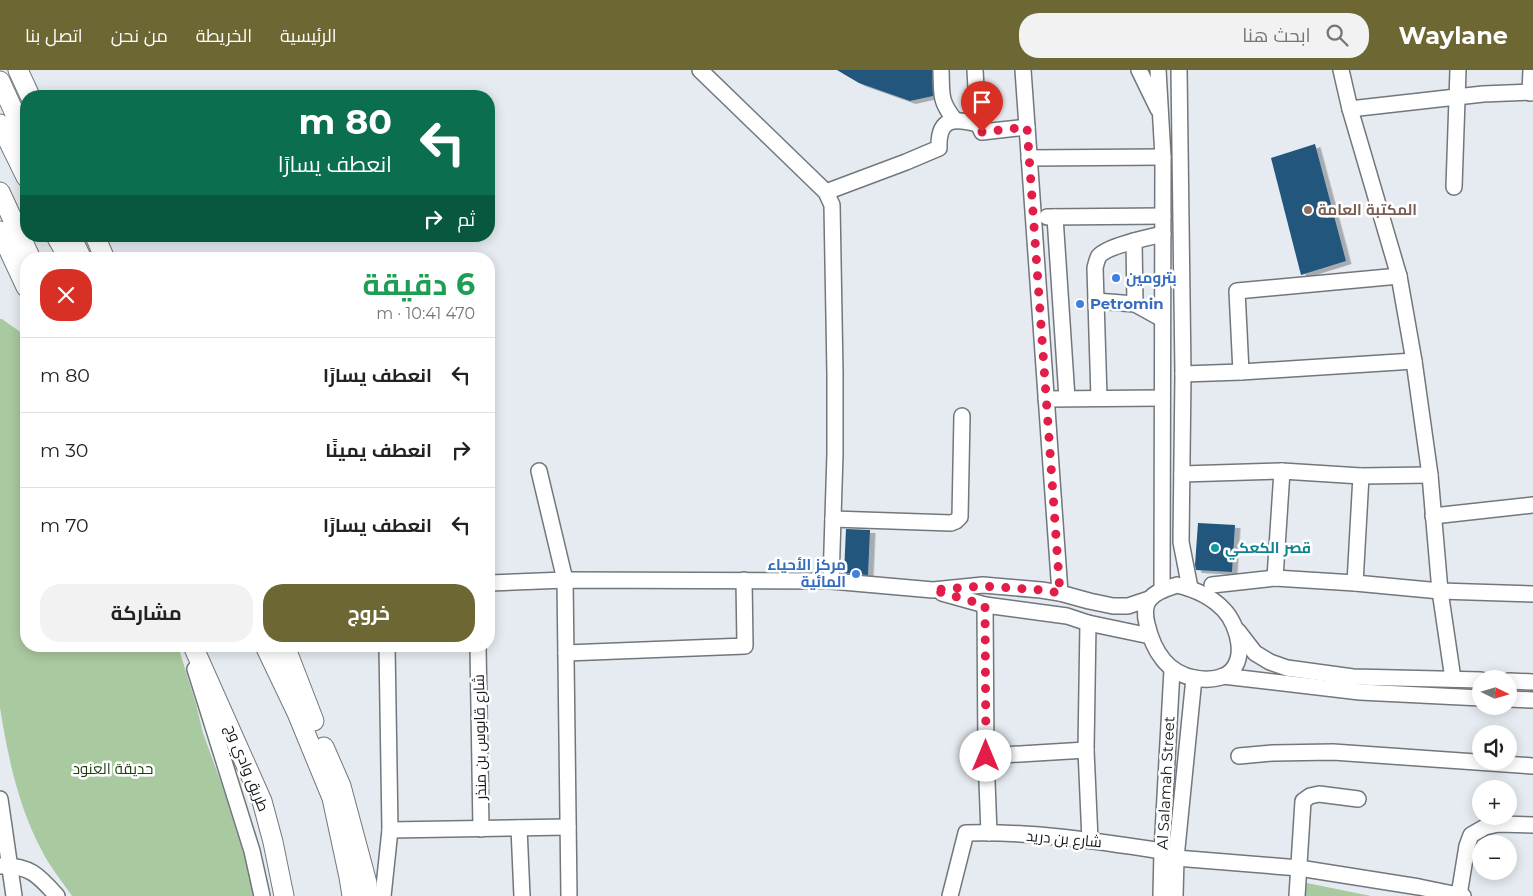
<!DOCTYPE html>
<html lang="ar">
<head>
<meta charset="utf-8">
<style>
  :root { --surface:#fff; --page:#f2f2f2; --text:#222; --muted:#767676; --line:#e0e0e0; --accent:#6c6733 }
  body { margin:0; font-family:Montserrat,Cairo,sans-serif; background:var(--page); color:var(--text); direction:rtl; height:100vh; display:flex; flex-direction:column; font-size:19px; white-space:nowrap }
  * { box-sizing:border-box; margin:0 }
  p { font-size:16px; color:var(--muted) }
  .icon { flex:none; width:28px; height:28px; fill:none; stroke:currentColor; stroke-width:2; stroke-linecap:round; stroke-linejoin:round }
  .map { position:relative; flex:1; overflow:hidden; direction:ltr }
  .details { position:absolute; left:20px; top:182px; width:475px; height:400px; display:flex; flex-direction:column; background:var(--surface); border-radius:20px; box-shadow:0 2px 12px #0003; direction:rtl }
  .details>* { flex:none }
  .top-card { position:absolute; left:20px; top:20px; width:475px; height:152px; border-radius:20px; box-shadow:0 2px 12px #0003; direction:rtl; background:#0b6e4f; color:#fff; overflow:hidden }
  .needle { width:32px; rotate:95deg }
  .tools { position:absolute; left:1472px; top:600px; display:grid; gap:10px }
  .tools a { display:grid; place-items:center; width:45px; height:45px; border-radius:50%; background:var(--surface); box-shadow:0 2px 12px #0003; font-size:25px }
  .pin { position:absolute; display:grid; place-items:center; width:42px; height:42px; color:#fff; margin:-51px -21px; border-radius:50% 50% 50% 0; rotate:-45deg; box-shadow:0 0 5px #0007 }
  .pin .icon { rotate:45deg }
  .me { position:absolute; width:55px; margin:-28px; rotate:0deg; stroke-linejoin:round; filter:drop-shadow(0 0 4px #0008) }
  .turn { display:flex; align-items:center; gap:18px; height:105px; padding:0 20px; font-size:22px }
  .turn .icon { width:65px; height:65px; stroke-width:2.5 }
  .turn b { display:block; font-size:35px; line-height:42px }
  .then { display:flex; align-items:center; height:48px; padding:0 20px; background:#0003; gap:10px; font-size:19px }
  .round { display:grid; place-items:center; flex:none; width:52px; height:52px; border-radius:20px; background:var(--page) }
  .headline { display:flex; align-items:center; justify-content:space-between; height:85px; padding:0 20px }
  h1 { font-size:30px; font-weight:700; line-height:38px; color:#1e9e55 }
  .primary-button { display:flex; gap:10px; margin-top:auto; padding:10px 20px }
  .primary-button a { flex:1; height:58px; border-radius:20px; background:var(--accent); color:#fff; font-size:20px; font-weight:700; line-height:58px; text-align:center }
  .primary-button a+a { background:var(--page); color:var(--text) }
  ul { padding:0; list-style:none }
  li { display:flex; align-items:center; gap:15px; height:75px; padding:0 20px; border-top:1px solid var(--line) }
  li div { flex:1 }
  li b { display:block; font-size:19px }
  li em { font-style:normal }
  header { display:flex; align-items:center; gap:30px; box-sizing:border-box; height:70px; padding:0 25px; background:var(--accent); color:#fff }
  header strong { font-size:24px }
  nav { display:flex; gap:28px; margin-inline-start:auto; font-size:18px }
  .search { width:350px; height:45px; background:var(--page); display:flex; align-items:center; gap:12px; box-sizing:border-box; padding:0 18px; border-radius:20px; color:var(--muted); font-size:19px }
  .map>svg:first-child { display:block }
</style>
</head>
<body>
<header>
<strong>Waylane</strong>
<div class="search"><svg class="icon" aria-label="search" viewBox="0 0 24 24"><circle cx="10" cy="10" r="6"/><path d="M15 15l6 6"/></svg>ابحث هنا</div>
<nav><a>الرئيسية</a><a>الخريطة</a><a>من نحن</a><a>اتصل بنا</a></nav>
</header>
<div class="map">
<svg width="1533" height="826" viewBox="0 0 1533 826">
  <defs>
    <filter id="shadow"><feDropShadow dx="5.5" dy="3" stdDeviation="0" flood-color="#0004"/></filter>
  </defs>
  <rect width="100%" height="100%" fill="#e5ebf0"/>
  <!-- green -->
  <g fill="#a9c9a0">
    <path d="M0,249h2l24,17v310h152l18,58 7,29 20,55 21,67 10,41h-182c-10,-15 -22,-29 -30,-45 -24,-45 -34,-94 -42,-143z"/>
    <path d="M1307,813l64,13h-72l1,-7z"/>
  </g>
  <!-- building -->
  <g fill="#21567c" filter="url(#shadow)">
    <path d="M837,0h95l1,26 -23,5 -51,-18z"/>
    <path d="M1315,74l31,117 -45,14 -30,-117z"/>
    <path d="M1198,453l37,2 -3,47 -36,-2 -1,-5z"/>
    <path d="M846,459l24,1 -2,45 -24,-2z"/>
  </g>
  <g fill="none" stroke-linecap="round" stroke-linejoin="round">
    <!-- minor casing -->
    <g stroke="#71777c" stroke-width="18">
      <g id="minor">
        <path d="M700,0l126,122 6,13 3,169v80l-4,127"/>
        <path d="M941,0c1,23 -2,30 13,49"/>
        <path d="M975,0l3,54"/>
        <path d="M1023,0l37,523"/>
        <path d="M1139,0l19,39"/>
        <path d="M1158,0l5,87 -1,433"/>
        <path d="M1179,0l4,304 -2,168 9,46"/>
        <path d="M1341,0l9,39 49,167 15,85 16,114 10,116 13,88"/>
        <path d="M1530,23l1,-23"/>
        <path d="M1350,39l133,-15 50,-2"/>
        <path d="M1029,88l134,-1"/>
        <path d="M1454,117l4,-117"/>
        <path d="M826,122l80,-30 33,-14c-1,-31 15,-30 39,-24l4,8 45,-5"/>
        <path d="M1047,147l116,-1"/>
        <path d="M1055,147l12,181"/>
        <path d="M1134,171l1,63"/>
        <path d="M1096,231l39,3 27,15"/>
        <path d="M1241,302l-4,-81 162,-15"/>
        <path d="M1183,304l58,-2 173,-11"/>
        <path d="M1099,328l-4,-130c1,-4 2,-9 4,-12 8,-10 51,-19 64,-22"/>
        <path d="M1046,329l116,-1"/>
        <path d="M539,401l26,109 4,316"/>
        <path d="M1182,404l100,-3 79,5 69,-1"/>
        <path d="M1433,446l100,-11"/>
        <path d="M833,449l118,4 5,-2 4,-4 2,-101"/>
        <path d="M1275,508l7,-107"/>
        <path d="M489,513l76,-3 266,1 102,9 50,-5 58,5 19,3 29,8 24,5h15l21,-7"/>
        <path d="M1355,513l6,-107"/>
        <path d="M1177,515c17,4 34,11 47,25 15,16 25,54 0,66 -10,4 -19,4 -30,2 -27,-5 -41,-28 -47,-54 -2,-7 -3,-19 3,-25 6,-8 18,-11 27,-14z"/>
        <path d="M1212,515l63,-7 80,5 85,8 93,3"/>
        <path d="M942,523l43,12 82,11 21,7 62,13"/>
        <path d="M985,535l1,151 3,77"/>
        <path d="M1088,553l-2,127 4,90"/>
        <path d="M1238,561l17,22 15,9 17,6 66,9 128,3"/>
        <path d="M478,576l3,183"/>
        <path d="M566,583l179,-7 -1,-66"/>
        <path d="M195,599l57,182 10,45"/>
        <path d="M1223,606l137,16 121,6"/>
        <path d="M1509,611l24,1"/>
        <path d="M1509,629l24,1"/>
        <path d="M986,686l100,-6"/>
        <path d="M1239,686l34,-3 60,-1 200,14"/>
        <path d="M0,729l14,97"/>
        <path d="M519,758l3,68"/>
        <path d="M390,760l178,-3"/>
        <path d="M1176,788l123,10 120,19 44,9"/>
        <path d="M1,796c29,-1 38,10 56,30"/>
        <path d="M1459,825l8,-49 4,-11 14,-8 13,-3 35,1"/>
        <path d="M383,826l7,-66 -3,-184"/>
        <path d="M950,826l16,-63c66,-2 131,8 196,18"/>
        <path d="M1161,826l1,-45 10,-181"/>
        <path d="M1175,826l1,-38 18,-180"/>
        <path d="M1297,826l6,-95 7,-5 9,-2 39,5"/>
      </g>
    </g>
    <!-- major casing -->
    <g stroke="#71777c" stroke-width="21">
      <g id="major">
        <path d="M18,0l12,26"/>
        <path d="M0,11l26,57"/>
        <path d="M0,54l26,53"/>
        <path d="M0,122l31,67"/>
        <path d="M0,161l26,56"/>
        <path d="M56,166l13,23"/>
        <path d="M71,166l11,23"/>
        <path d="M95,166l10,23"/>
        <path d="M193,576l69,155 11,41 11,54"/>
        <path d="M265,576l32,67 35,85 17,79 3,19"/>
        <path d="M285,576l29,75"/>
        <path d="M324,677l17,39 26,97 1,13"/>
      </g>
    </g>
    <!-- minor -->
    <use href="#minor" stroke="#fff" stroke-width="15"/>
    <!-- major -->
    <use href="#major" stroke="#fff" stroke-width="19"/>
  </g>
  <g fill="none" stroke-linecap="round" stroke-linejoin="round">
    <!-- route -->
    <path stroke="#e11d48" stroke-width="9" stroke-dasharray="0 16.2" d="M982,62l45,-5 33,466 -19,-3 -58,-4 -50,4 52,15 1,151"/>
  </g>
  <!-- markers -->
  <circle fill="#8d6e63" stroke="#fff" stroke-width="2" cx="1308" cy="140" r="5"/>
  <g fill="#3f7fe0" stroke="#fff" stroke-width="2">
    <circle cx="1116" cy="208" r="5"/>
    <circle cx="1080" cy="234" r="5"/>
    <circle cx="856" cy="504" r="5"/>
  </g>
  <circle fill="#0f9aa8" stroke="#fff" stroke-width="2" cx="1215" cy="478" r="5"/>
  <g text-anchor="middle" stroke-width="5" stroke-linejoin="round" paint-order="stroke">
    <!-- education labels -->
    <g font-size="15" font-weight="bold" fill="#785e54" stroke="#fff" text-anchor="start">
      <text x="1318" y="145">المكتبة العامة</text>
    </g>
    <!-- shop labels -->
    <g font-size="15" font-weight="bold" fill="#366cbe" stroke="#fff" text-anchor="start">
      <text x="1126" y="213">بترومين</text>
      <text x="1090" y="239">Petromin</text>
      <text x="846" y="500" text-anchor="end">مركز الأحياء<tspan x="846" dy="17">المائية</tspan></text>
    </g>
    <!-- culture labels -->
    <g font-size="15" font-weight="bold" fill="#0d838f" stroke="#fff" text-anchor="start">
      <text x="1225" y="483">قصر الكعكي</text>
    </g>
    <!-- street labels -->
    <g font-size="15" fill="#131517" stroke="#fff">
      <text transform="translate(480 667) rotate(-91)" y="5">شارع قابوس بن منذر</text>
      <text transform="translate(247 698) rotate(68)" y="5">طريق وادي وج</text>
      <text transform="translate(1166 713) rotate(-87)" y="5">Al Salamah Street</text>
      <text transform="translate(1064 769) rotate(5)" y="5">شارع بن دريد</text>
    </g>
    <!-- park labels -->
    <g font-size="15" fill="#1b410d" stroke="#fff">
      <text x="113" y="704">حديقة العنود</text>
    </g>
  </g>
</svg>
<div class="tools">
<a><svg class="needle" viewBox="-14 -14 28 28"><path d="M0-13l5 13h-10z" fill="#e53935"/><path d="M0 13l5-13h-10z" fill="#767676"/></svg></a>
<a><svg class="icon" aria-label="sound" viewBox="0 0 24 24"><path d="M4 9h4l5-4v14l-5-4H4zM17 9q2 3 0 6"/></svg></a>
<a>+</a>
<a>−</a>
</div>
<div class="pin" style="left:982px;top:62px;background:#d93025"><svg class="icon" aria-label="arrive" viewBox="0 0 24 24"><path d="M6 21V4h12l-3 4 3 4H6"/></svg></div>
<svg class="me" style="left:986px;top:686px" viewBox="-20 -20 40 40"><circle r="19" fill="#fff"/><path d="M0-13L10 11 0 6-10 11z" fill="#e11d48"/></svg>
<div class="top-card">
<div class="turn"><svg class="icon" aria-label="left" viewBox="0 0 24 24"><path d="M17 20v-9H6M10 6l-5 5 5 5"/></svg><div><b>80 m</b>انعطف يسارًا</div></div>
<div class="then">ثم<svg class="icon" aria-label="right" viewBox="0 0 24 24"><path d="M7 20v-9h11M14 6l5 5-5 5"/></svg></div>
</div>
<section class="details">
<div class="headline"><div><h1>6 دقيقة</h1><p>470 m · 10:41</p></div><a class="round" style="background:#d93025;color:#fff"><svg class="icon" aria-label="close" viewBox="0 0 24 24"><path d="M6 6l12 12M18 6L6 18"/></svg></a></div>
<ul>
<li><svg class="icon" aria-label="left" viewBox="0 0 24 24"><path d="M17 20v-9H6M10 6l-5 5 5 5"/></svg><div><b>انعطف يسارًا</b></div><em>80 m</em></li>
<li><svg class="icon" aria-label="right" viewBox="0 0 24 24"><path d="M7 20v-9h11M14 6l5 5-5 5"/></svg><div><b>انعطف يمينًا</b></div><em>30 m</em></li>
<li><svg class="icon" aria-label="left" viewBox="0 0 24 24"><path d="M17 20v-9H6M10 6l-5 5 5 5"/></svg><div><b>انعطف يسارًا</b></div><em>70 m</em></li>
</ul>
<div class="primary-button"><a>خروج</a><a>مشاركة</a></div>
</section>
</div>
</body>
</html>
